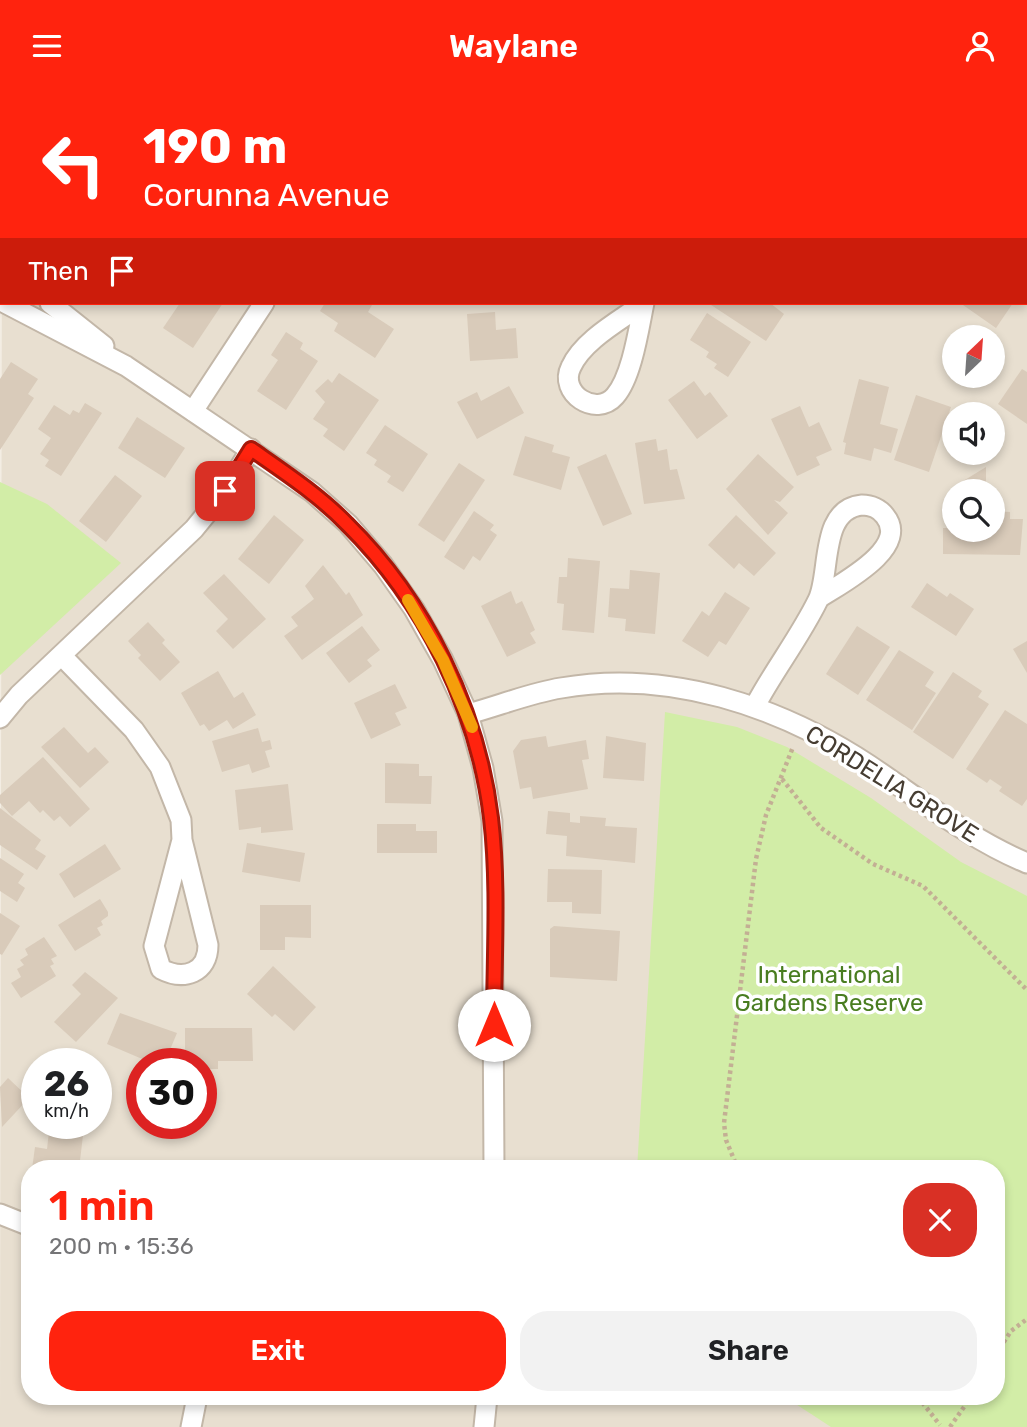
<!DOCTYPE html>
<html lang="en">
<head>
<meta charset="utf-8">
<style>
  :root { --surface:#fff; --page:#f2f2f2; --text:#202124; --muted:#757577; --accent:#ff230e }
  body { margin:0; font-family:Rubik,sans-serif; background:var(--page); color:var(--text); height:100vh; display:flex; flex-direction:column; font-size:26px; white-space:nowrap }
  * { box-sizing:border-box; margin:0 }
  p { font-size:23px; color:var(--muted) }
  .icon { flex:none; width:38px; height:38px; fill:none; stroke:currentColor; stroke-width:2; stroke-linecap:round; stroke-linejoin:round }
  .map { position:relative; flex:1; overflow:hidden }
  .side { position:absolute; left:21px; top:1069px; width:984px; height:245px; display:flex; flex-direction:column; background:var(--surface); border-radius:28px; box-shadow:0 4px 10px #0003 }
  .side>* { flex:none }
  .guide { position:absolute; left:0px; top:0px; width:1027px; height:214px; box-shadow:0 4px 10px #0003; background:#ff230e; color:#fff; overflow:hidden }
  .needle { width:46px; rotate:25deg }
  .tools { position:absolute; left:942px; top:234px; display:grid; gap:14px }
  .tools a { display:grid; place-items:center; width:63px; height:63px; border-radius:50%; background:var(--surface); box-shadow:0 4px 10px #0003; font-size:35px }
  .speed { position:absolute; left:21px; top:957px; display:flex; gap:14px; font-size:35px; font-weight:700; text-align:center }
  .speed>* { display:grid; place-content:center; width:91px; height:91px; border-radius:50%; background:var(--surface); box-shadow:0 4px 10px #0003; line-height:1 }
  .speed small { font-size:18px; font-weight:400 }
  .speed .limit { border:10px solid #d22; background:#fff; color:#111 }
  .pin { position:absolute; display:grid; place-items:center; width:60px; height:60px; color:#fff; margin:-30px; border-radius:14px; box-shadow:0 4px 10px #0006 }
  .me { position:absolute; width:77px; margin:-38px; rotate:0deg; stroke-linejoin:round; filter:drop-shadow(0 0 5px #0008) }
  .turn { display:flex; align-items:center; gap:24px; height:147px; padding:0 28px; font-size:32px }
  .turn .icon { width:91px; height:91px; stroke-width:2.5 }
  .turn b { display:block; font-size:49px; line-height:60px }
  .then { display:flex; align-items:center; height:66px; padding:0 28px; background:#0003; gap:14px; font-size:26px }
  .round { display:grid; place-items:center; flex:none; width:74px; height:74px; border-radius:28px; background:var(--page) }
  .head { display:flex; align-items:center; justify-content:space-between; height:119px; padding:0 28px }
  h1 { font-size:42px; font-weight:600; line-height:52px; color:var(--accent) }
  .action { display:flex; gap:14px; margin-top:auto; padding:14px 28px }
  .action a { flex:1; height:80px; border-radius:28px; background:var(--accent); color:#fff; font-size:28px; font-weight:600; line-height:80px; text-align:center }
  .action a+a { background:var(--page); color:var(--text) }
  header { display:flex; justify-content:space-between; align-items:center; height:91px; padding:0 28px; background:var(--accent); color:#fff; font-size:32px; font-weight:600 }
  .map>svg:first-child { display:block }
</style>
</head>
<body>
<header><svg class="icon" aria-label="menu" viewBox="0 0 24 24"><path d="M4 6h16M4 12h16M4 18h16"/></svg>Waylane<svg class="icon" aria-label="person" viewBox="0 0 24 24"><circle cx="12" cy="8" r="4"/><path d="M4 21q1-7 8-7t8 7"/></svg></header>
<div class="map">
<svg width="1027" height="1336" viewBox="0 0 1027 1336">
  <rect width="100%" height="100%" fill="#f3ede3"/>
  <!-- residential -->
  <path fill="#e8dfd0" fill-rule="evenodd" d="M66,0h961v1336h-1027l2,-1227v103h1024v-210zM954,247h38v38h-38zM954,324h38v38h-38zM954,401h38v38h-38zM37,973h59v59h-59zM142,973h59v59h-59zM30,1078h966v228h-966z"/>
  <!-- green -->
  <g fill="#d2eda7">
    <path d="M0,391l47,22 74,59 -121,112z"/>
    <path d="M665,621l72,15 50,20 84,51 90,64 66,34v531h-196l-46,-30h211v-228h-359z"/>
  </g>
  <!-- building -->
  <g fill="#d9cbba">
    <path d="M180,212h43l-30,45 -30,-20z"/>
    <path d="M325,212h45l2,2 -4,7 26,17 -19,29 -41,-27 4,-8 -18,-12z"/>
    <path d="M708,212h62l14,11 -18,27z"/>
    <path d="M965,212h48l-17,25 -33,-23z"/>
    <path d="M495,221l1,18 20,-2 2,30 -48,3 -3,-47z"/>
    <path d="M707,222l44,29 -23,35 -14,-9 3,-4 -11,-7 3,-5 -19,-12z"/>
    <path d="M286,241l17,11 -3,6 18,12 -32,49 -29,-19 21,-31 -7,-5z"/>
    <path d="M11,271l27,17 -10,15 6,4 -34,52v-71z"/>
    <path d="M1022,278l5,3v52l-29,-20z"/>
    <path d="M339,282l40,27 -35,51 -21,-15 5,-7 -15,-10 12,-17 -10,-11 13,-12 4,4z"/>
    <path d="M859,288l30,8 -9,37 18,5 -7,24 -17,-5 -3,13 -27,-7 2,-11 -3,-1z"/>
    <path d="M694,290l11,15 5,-4 18,24 -31,23 -29,-39z"/>
    <path d="M509,295l15,27 -47,26 -20,-37 20,-10 4,9z"/>
    <path d="M916,304l35,12 -22,65 -35,-12z"/>
    <path d="M85,312l17,10 -41,63 -16,-10 4,-6 -9,-6 11,-16 -13,-9 16,-24 16,10 3,-5 6,3z"/>
    <path d="M800,315l9,21 10,-5 13,28 -16,7 4,8 -23,11 -26,-57z"/>
    <path d="M137,326l48,31 -20,30 -47,-30z"/>
    <path d="M385,334l43,29 -25,38 -16,-10 4,-6 -17,-11 3,-5 -11,-7z"/>
    <path d="M525,345l29,9 -2,7 18,5 -9,33 -48,-15z"/>
    <path d="M656,348l2,12 9,-2 3,21 7,-1 8,30 -41,5 -9,-61z"/>
    <path d="M606,363l26,60 -29,12 -26,-59z"/>
    <path d="M758,363l36,33 -14,15 -6,-2 14,13 -20,22 -42,-46z"/>
    <path d="M459,372l26,17 -41,62 -26,-17z"/>
    <path d="M986,376v25h-31v-6z"/>
    <path d="M115,384l27,21 -36,46 -27,-21z"/>
    <path d="M474,420l20,14 -4,5 7,5 -17,26 -7,-5 -9,14 -20,-13z"/>
    <path d="M951,420l3,19h38v-19l18,1v7h13l-3,36 -77,-1v-26h8z"/>
    <path d="M274,424l30,25 -35,44 -31,-25z"/>
    <path d="M736,424l40,38 -22,23 -15,-13 -5,6 -26,-24z"/>
    <path d="M568,467l32,3 -6,72 -32,-3 2,-26 -7,-1 2,-26h8z"/>
    <path d="M323,474l23,30 3,-3 14,23 -61,45 -18,-24 14,-10 -7,-9 23,-18 -9,-13z"/>
    <path d="M630,479l30,3 -5,61 -30,-3 1,-12 -18,-2 2,-29 19,1z"/>
    <path d="M224,483l42,45 -33,30 -17,-18 12,-12 -25,-26z"/>
    <path d="M927,492l20,14 3,-4 24,16 -18,27 -45,-29z"/>
    <path d="M511,500l5,13 6,-3 13,29 -5,3 6,10 -29,14 -26,-51z"/>
    <path d="M725,501l25,16 -24,37 -7,-4 -11,16 -26,-16 20,-30 7,5z"/>
    <path d="M148,531l17,18 -3,3 18,19 -20,19 -22,-23 3,-3 -13,-14z"/>
    <path d="M362,535l18,24 -13,10 5,6 -23,17 -23,-30z"/>
    <path d="M857,535l33,21 -32,48 -32,-21z"/>
    <path d="M1027,550v32l-14,-24z"/>
    <path d="M899,559l35,22 -9,14 11,7 -24,37 -46,-30z"/>
    <path d="M218,580l16,27 9,-6 13,23 -23,14 -6,-9 -18,11 -5,-7 -4,2 -19,-33z"/>
    <path d="M953,581l29,19 -4,6 11,7 -36,55 -40,-27z"/>
    <path d="M395,593l12,24 -12,5 6,12 -30,14 -17,-36z"/>
    <path d="M1005,619l22,14v75l-5,7 -23,-15 3,-4 -12,-8 -3,4 -21,-14z"/>
    <path d="M64,636l24,26 7,-6 14,15 -29,26 -39,-41z"/>
    <path d="M258,637l4,14 8,-2 2,9 -7,2 5,16 -18,6 -3,-9 -27,8 -10,-31z"/>
    <path d="M546,645l2,11 38,-7 3,19 -7,1 6,29 -55,10 -2,-12 -11,2 -7,-38 8,-11z"/>
    <path d="M606,645l40,7 -2,38 -41,-3z"/>
    <path d="M43,666l47,52 -20,18 -10,-11 -6,5 -11,-11 -3,3 -11,-12 -17,15 -12,-13v-8z"/>
    <path d="M385,672l34,1v12h13l-1,28 -46,-1z"/>
    <path d="M288,693l5,46 -32,3v-6l-22,3 -4,-40z"/>
    <path d="M0,717l41,32 -6,9 11,7 -9,14 -37,-25z"/>
    <path d="M548,720l22,2v9l10,1v-7l26,2 -1,8 32,2 -2,35 -69,-7 1,-20 -21,-2z"/>
    <path d="M377,733h39v7h21v22h-60z"/>
    <path d="M247,752l58,10 -5,29 -58,-10z"/>
    <path d="M105,753l16,25 -47,29 -15,-24z"/>
    <path d="M0,767l24,16 -6,9 7,5 -8,14 -17,-11z"/>
    <path d="M548,778l54,1 -1,44 -29,-1v-11h-25z"/>
    <path d="M100,808l8,13v4l-7,5 2,4 -6,3 4,7 -26,16 -17,-26z"/>
    <path d="M260,814h51v33l-26,-1v13h-25z"/>
    <path d="M0,822l20,13 -18,29 -2,-1z"/>
    <path d="M554,835l66,5 -3,50 -67,-4v-48z"/>
    <path d="M44,846l13,19 -6,3 3,5 -4,2 6,10 -35,22 -10,-15 10,-6 -4,-8 7,-4 -4,-5 8,-5 -3,-6z"/>
    <path d="M273,875l43,41 -22,24 -19,-17 -3,3 -25,-23z"/>
    <path d="M85,881l33,26 -42,44 -22,-20 27,-28 -9,-9z"/>
    <path d="M120,922l57,20 -13,31h-10l-47,-20z"/>
    <path d="M185,937h67l1,33h-35v8h-17v-5h-16z"/>
    <path d="M8,987l21,20 -27,29 -2,-40z"/>
    <path d="M50,1032l34,4 -5,42h-47l3,-22 12,2z"/>
  </g>
  <g fill="none" stroke-linecap="round" stroke-linejoin="round">
    <!-- minor casing -->
    <g stroke="#c3b7a8" stroke-width="23">
      <g id="minor">
        <path d="M857,0l2,2"/>
        <path d="M403,2l1,-2"/>
        <path d="M782,2l2,-2"/>
        <path d="M1026,100l1,1"/>
        <path d="M0,173l2,2"/>
        <path d="M5,212l121,63 186,126 36,32 35,41 31,44 29,51 25,54 15,54 9,53 2,348"/>
        <path d="M50,212l54,43"/>
        <path d="M644,212c-5,24 -12,74 -29,93 -19,22 -57,-3 -44,-29 12,-27 50,-47 73,-64z"/>
        <path d="M193,320l71,-108"/>
        <path d="M62,565l72,74 26,37 21,53 1,20 26,105c0,28 -24,36 -47,24l-7,-23 28,-106"/>
        <path d="M755,615c19,-36 45,-69 63,-106 13,-26 1,-91 44,-95 9,0 18,4 23,11 26,32 -45,68 -66,82"/>
        <path d="M468,623c30,-8 62,-21 93,-26 108,-19 218,18 308,77 51,34 100,74 158,98"/>
        <path d="M0,627l19,-23 175,-166 31,-38 26,-42"/>
        <path d="M0,1123l30,12"/>
        <path d="M191,1336l6,-30"/>
        <path d="M484,1336l3,-30"/>
      </g>
    </g>
    <!-- primary casing -->
    <g stroke="#f0b754" stroke-width="33">
      <path id="primary" d="M0,19l2,-3"/>
    </g>
    <!-- path -->
    <g stroke="#c3af94" stroke-width="4.5" stroke-dasharray="3.5 3.5" stroke-linecap="butt">
      <path d="M782,688l39,49 52,36 50,22 104,104"/>
      <path d="M738,1078l-12,-29 -2,-17 32,-264 10,-44 27,-68"/>
      <path d="M996,1263l15,-23 16,-12"/>
      <path d="M918,1306l22,28"/>
      <path d="M950,1336l21,-30"/>
    </g>
    <!-- minor -->
    <use href="#minor" stroke="#fff" stroke-width="19"/>
    <!-- primary -->
    <use href="#primary" stroke="#ffd890" stroke-width="30"/>
  </g>
  <g fill="none" stroke-linecap="round" stroke-linejoin="round">
    <!-- route casing -->
    <g stroke="#a61709" stroke-width="18">
      <path id="route" d="M225,400l26,-42c33,23 68,46 96,75 78,77 131,186 144,294 8,68 3,139 3,207"/>
    </g>
    <!-- route -->
    <use href="#route" stroke="#ff230e" stroke-width="12"/>
    <!-- slow -->
    <path stroke="#f59e0b" stroke-width="12" d="M408,509l35,60 29,67"/>
  </g>
  <g text-anchor="middle" stroke-width="7" stroke-linejoin="round" paint-order="stroke">
    <!-- street labels -->
    <g font-size="24" fill="#463d32" stroke="#fff">
      <text transform="translate(892 693) rotate(32)" y="8">CORDELIA GROVE</text>
    </g>
    <!-- park labels -->
    <g font-size="24" fill="#497d20" stroke="#fff">
      <text x="829" y="892">International<tspan x="829" dy="28">Gardens Reserve</tspan></text>
    </g>
  </g>
</svg>
<div class="tools">
<a><svg class="needle" viewBox="-14 -14 28 28"><path d="M0-13l5 13h-10z" fill="#e53935"/><path d="M0 13l5-13h-10z" fill="#757577"/></svg></a>
<a><svg class="icon" aria-label="sound" viewBox="0 0 24 24"><path d="M4 9h4l5-4v14l-5-4H4zM17 9q2 3 0 6"/></svg></a>
<a><svg class="icon" aria-label="search" viewBox="0 0 24 24"><circle cx="10" cy="10" r="6"/><path d="M15 15l6 6"/></svg></a>
</div>
<div class="speed"><div>26<small>km/h</small></div><div class="limit">30</div></div>
<div class="pin" style="left:225px;top:400px;background:#d93025"><svg class="icon" aria-label="arrive" viewBox="0 0 24 24"><path d="M6 21V4h12l-3 4 3 4H6"/></svg></div>
<svg class="me" style="left:494px;top:934px" viewBox="-20 -20 40 40"><circle r="19" fill="#fff"/><path d="M0-13L10 11 0 6-10 11z" fill="#ff230e"/></svg>
<div class="guide">
<div class="turn"><svg class="icon" aria-label="left" viewBox="0 0 24 24"><path d="M17 20v-9H6M10 6l-5 5 5 5"/></svg><div><b>190 m</b>Corunna Avenue</div></div>
<div class="then">Then<svg class="icon" aria-label="arrive" viewBox="0 0 24 24"><path d="M6 21V4h12l-3 4 3 4H6"/></svg></div>
</div>
<section class="side">
<div class="head"><div><h1>1 min</h1><p>200 m · 15:36</p></div><a class="round" style="background:#d93025;color:#fff"><svg class="icon" aria-label="close" viewBox="0 0 24 24"><path d="M6 6l12 12M18 6L6 18"/></svg></a></div>
<div class="action"><a>Exit</a><a>Share</a></div>
</section>
</div>
</body>
</html>
